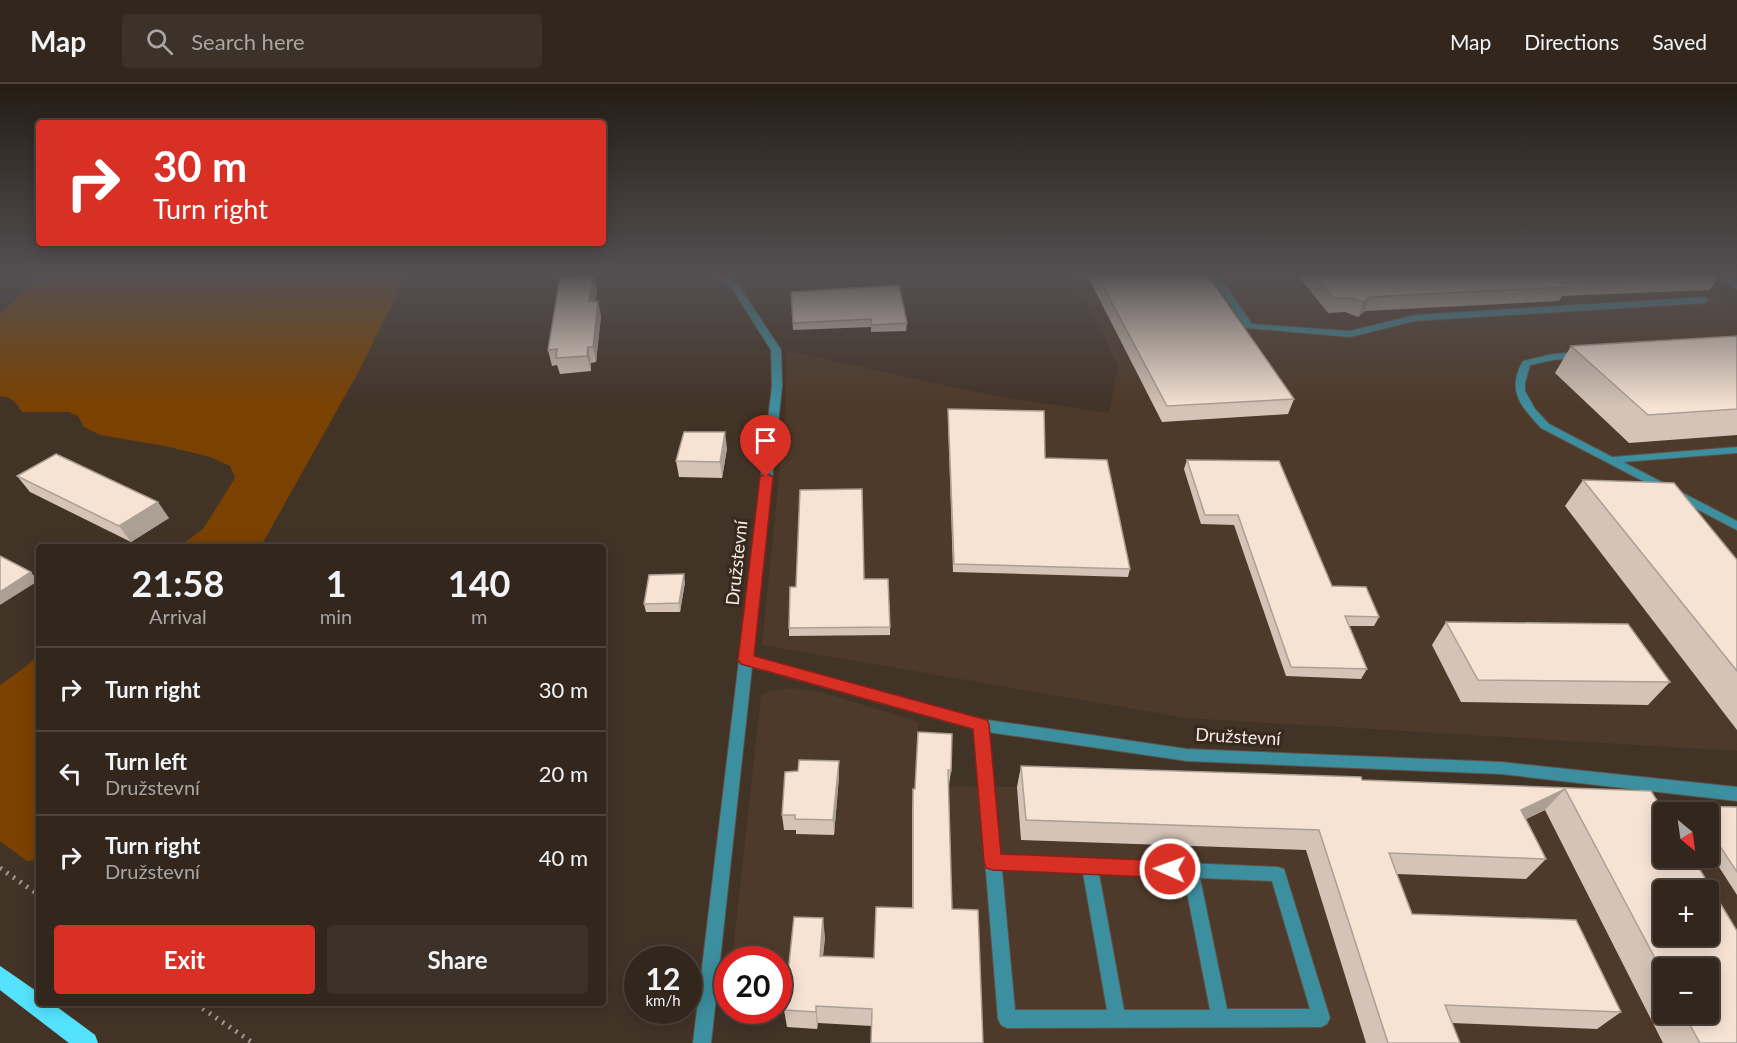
<!DOCTYPE html>
<html lang="en">
<head>
<meta charset="utf-8">
<style>
  :root { --surface:#32261d; --page:#3d322a; --text:#f1f3f6; --muted:#a8a5a4; --line:#4d433b; --accent:#d93025 }
  body { margin:0; font-family:Lato,sans-serif; background:var(--page); color:var(--text); height:100vh; display:flex; flex-direction:column; font-size:22px; white-space:nowrap }
  * { box-sizing:border-box; margin:0 }
  p { font-size:20px; color:var(--muted) }
  .icon { flex:none; width:33px; height:33px; fill:none; stroke:currentColor; stroke-width:2; stroke-linecap:round; stroke-linejoin:round }
  .map { position:relative; flex:1; overflow:hidden }
  .drawer { position:absolute; left:36px; top:460px; width:570px; height:462px; display:flex; flex-direction:column; background:var(--surface); border-radius:6px; box-shadow:0 3px 15px #0003,0 0 0 2px var(--line) }
  .drawer>* { flex:none }
  .hud { position:absolute; left:36px; top:36px; width:570px; height:126px; border-radius:6px; box-shadow:0 3px 15px #0003,0 0 0 2px var(--line); background:#d93025; color:#fff; overflow:hidden }
  .needle { width:39px; rotate:151deg }
  .controls { position:absolute; left:1653px; top:718px; display:grid; gap:12px }
  .controls a { display:grid; place-items:center; width:66px; height:66px; border-radius:6px; background:var(--surface); box-shadow:0 3px 15px #0003,0 0 0 2px var(--line); font-size:30px }
  .speed { position:absolute; left:624px; top:862px; display:flex; gap:12px; font-size:30px; font-weight:700; text-align:center }
  .speed>* { display:grid; place-content:center; width:78px; height:78px; border-radius:50%; background:var(--surface); box-shadow:0 3px 15px #0003,0 0 0 2px var(--line); line-height:1 }
  .speed small { font-size:15px; font-weight:400 }
  .speed .limit { border:9px solid #d22; background:#fff; color:#111 }
  .pin { position:absolute; display:grid; place-items:center; width:51px; height:51px; color:#fff; margin:-62px -26px; border-radius:50% 50% 50% 0; rotate:-45deg; box-shadow:0 0 6px #0007 }
  .pin .icon { rotate:45deg }
  .me { position:absolute; width:66px; margin:-33px; rotate:272deg; stroke-linejoin:round; filter:drop-shadow(0 0 4px #0008) }
  .turn { display:flex; align-items:center; gap:21px; height:126px; padding:0 18px; font-size:27px }
  .turn .icon { width:78px; height:78px; stroke-width:2.5 }
  .turn b { display:block; font-size:42px; line-height:51px }
  .eta { display:flex; justify-content:space-evenly; align-items:center; height:102px; text-align:center }
  .eta b { font-size:36px; font-weight:700; line-height:42px }
  .action { display:flex; gap:12px; margin-top:auto; padding:12px 18px }
  .action a { flex:1; height:69px; border-radius:6px; background:var(--accent); color:#fff; font-size:24px; font-weight:700; line-height:69px; text-align:center }
  .action a+a { background:var(--page); color:var(--text) }
  ul { padding:0; list-style:none }
  li { display:flex; align-items:center; gap:18px; height:84px; padding:0 18px; border-top:2px solid var(--line) }
  li div { flex:1 }
  li b { display:block; font-size:22px }
  li em { font-style:normal }
  header { display:flex; align-items:center; gap:36px; box-sizing:border-box; height:84px; padding:0 30px; background:var(--surface); border-bottom:2px solid var(--line) }
  header strong { font-size:28px }
  nav { display:flex; gap:33px; margin-inline-start:auto; font-size:21px }
  .search { width:420px; height:54px; background:var(--page); display:flex; align-items:center; gap:15px; box-sizing:border-box; padding:0 21px; border-radius:6px; color:var(--muted); font-size:22px }
  .map>svg:first-child { display:block }
</style>
</head>
<body>
<header>
<strong>Map</strong>
<div class="search"><svg class="icon" aria-label="search" viewBox="0 0 24 24"><circle cx="10" cy="10" r="6"/><path d="M15 15l6 6"/></svg>Search here</div>
<nav><a>Map</a><a>Directions</a><a>Saved</a></nav>
</header>
<div class="map">
<svg width="1737" height="959" viewBox="0 0 1737 959">
  <rect width="100%" height="100%" fill="#423327"/>
  <!-- built -->
  <g fill="#4e3a2a" fill-rule="evenodd">
    <path d="M1071,189h616l50,36v442l-551,-33 -424,-73 23,-228 2,-66 208,45 114,17 9,-47z"/>
    <path d="M793,604l28,4 97,30 -1,31 33,33 423,6 355,17 9,14v220h-865v-17l-54,-3 -1,6 -30,-2 5,-59 -13,-1 -1,-7h-46l29,-265 9,-4zM1664,729h44v45h-44zM1664,807h44v45h-44zM1664,885h44v45h-44z"/>
  </g>
  <!-- green -->
  <g fill="#7a4100">
    <path d="M44,189h363l-47,96 -100,179 -82,-1 25,-18 32,-51 -5,-12 -20,-9 -45,-11 -65,-11 -16,-8 -6,-11 -10,-4h-46c-6,-10 -10,-15 -22,-16v-82z"/>
    <path d="M39,570v206l-12,1 -27,-20v-156l24,-17z"/>
  </g>
  <g fill="none" stroke-linecap="round" stroke-linejoin="round">
    <!-- service casing -->
    <g stroke="#5f5145" stroke-width="2">
      <g id="service">
        <path d="M1209,189h8l35,51 98,7 65,-16 290,-18 4,3 -4,3 -290,18 -65,16 -104,-9z"/>
        <path d="M1580,268l3,1v4l-30,3 -23,5 -5,18v8l10,18 14,15 63,33 125,-10v6l-114,9 114,59v9l-196,-102c-20,-22 -35,-37 -18,-67l30,-7z"/>
        <path d="M981,635l5,2 2,4 12,130 278,12 6,2 46,149 -3,6 -6,3 -314,1 -6,-3 -3,-6 -24,-294 2,-4zM1002,786l81,3 24,137h-92zM1099,790l85,3 26,133h-86zM1200,794l72,3 38,128h-83z"/>
      </g>
    </g>
    <!-- minor casing -->
    <g stroke="#5f5145" stroke-width="2">
      <g id="minor">
        <path d="M716,189h9l14,13 42,64 1,36 -29,271 228,62 206,30 314,13 236,25v14l-236,-27 -314,-13 -206,-30 -229,-64 -41,376h-18l79,-657 -1,-36 -38,-60z"/>
        <path d="M1716,189h9l12,9v7z"/>
      </g>
    </g>
    <!-- primary casing -->
    <g stroke="#5f5145" stroke-width="1">
      <path id="primary" d="M0,882l39,27v11h14l42,31 3,8h-29l-69,-53z"/>
    </g>
    <!-- path -->
    <g stroke="#a5988f" stroke-width="5" stroke-dasharray="2 6" stroke-linecap="butt">
      <path d="M0,784l39,27"/>
      <path d="M196,920l57,39"/>
    </g>
    <!-- service -->
    <use href="#service" fill="#3c8f9f" fill-rule="evenodd"/>
    <!-- minor -->
    <use href="#minor" fill="#3c8f9f" fill-rule="evenodd"/>
    <!-- primary -->
    <use href="#primary" fill="#54e3fe" fill-rule="evenodd"/>
  </g>
  <!-- wall -->
  <g fill="#d4c3b6" fill-rule="evenodd">
    <path d="M1086,189h120l88,126 -6,15 -126,8z"/>
    <path d="M1296,189h420l3,3 -9,14 -148,6 -3,5 -194,10 -7,6 -13,-5 -17,1z"/>
    <path d="M597,206l-2,11 6,15 -5,46 -5,1v8l-31,3 -3,-9 -5,1 -4,-16z"/>
    <path d="M791,208l116,31 -1,8 -35,1v-5l-78,3z"/>
    <path d="M1737,252v99l-108,8 -74,-70 16,-27z"/>
    <path d="M948,325l97,49 85,111 -2,8 -175,-5 -5,-155z"/>
    <path d="M727,364l-5,30 -43,-1 -3,-16z"/>
    <path d="M1187,376l145,126 47,31 -5,9h-25l18,43 -6,10 -75,-3 -52,-151 -33,-1 -17,-55z"/>
    <path d="M17,392l152,42 -38,24 -101,-50z"/>
    <path d="M1583,396l154,80v170l-172,-224z"/>
    <path d="M864,495l26,48v8l-101,1v-8l7,-41z"/>
    <path d="M685,498l-5,30h-34l-2,-8z"/>
    <path d="M1446,538l224,60 -22,23 -187,-3 -29,-57z"/>
    <path d="M918,648l33,39 -3,21 4,117 -80,117 -54,-3 -1,6 -30,-2 -3,-17 41,-73 -2,19 51,2 38,-50v-98l1,-21h2z"/>
    <path d="M1021,682l341,14 289,11 86,252h-74l-118,-233 -19,9 20,40 -20,20 -129,-5 15,40 209,98 -24,17 -145,-6 8,20h-94l-60,-193 -285,-10 -4,-53zM1664,885l44,45h-44z"/>
    <path d="M839,692l-5,59 -38,-1v-4h-12l-2,-15z"/>
    <path d="M1694,722l43,1v88l-29,-45v-37h-22z"/>
  </g>
  <!-- shaded-wall -->
  <g fill="#ac9f94">
    <path d="M594,191l3,15 -4,26 -4,-15z"/>
    <path d="M1370,213l-5,14 -7,6 5,-15z"/>
    <path d="M598,217l3,15 -5,46 -3,-15z"/>
    <path d="M588,263l3,16v8l-4,-15z"/>
    <path d="M725,348l2,16 -5,30 -2,-16z"/>
    <path d="M158,418l11,16 -38,24 -12,-16z"/>
    <path d="M31,488l7,9 -38,24v-13z"/>
    <path d="M684,490l1,8 -5,30 -1,-9z"/>
    <path d="M839,677v15l-5,59 -1,-15z"/>
    <path d="M1565,705l-20,21 -42,20 18,-20z"/>
    <path d="M823,834l2,19 -4,37 -1,-18z"/>
    <path d="M816,922l2,17 -1,6 -1,-17z"/>
  </g>
  <!-- building -->
  <g fill="#f6e3d4" stroke="#ac9f94" stroke-width="1.5" fill-rule="evenodd">
    <path d="M1096,189h110l88,126 -127,7z"/>
    <path d="M1312,189h404l3,3 -157,7 5,4 -197,10 -7,5 -12,-4h-17z"/>
    <path d="M594,191l-5,26h9l-5,46h-5l-1,9 -31,2 1,-9 -9,1 12,-73z"/>
    <path d="M899,201l8,38 -36,2v-6l-78,4 -2,-31z"/>
    <path d="M1737,252v73l-89,6 -77,-69z"/>
    <path d="M948,325l96,2 1,47 62,2 23,109 -176,-5z"/>
    <path d="M684,348h41l-5,30 -44,-1z"/>
    <path d="M56,370l102,48 -39,24 -102,-50z"/>
    <path d="M1187,376l92,1 53,125 34,1 13,30 -34,-1 22,53 -76,-2 -53,-152h-33z"/>
    <path d="M1583,396l91,3 63,77v111z"/>
    <path d="M862,405l2,90h24l2,48 -101,1 1,-41h6l4,-97z"/>
    <path d="M0,472l31,16 -31,20z"/>
    <path d="M684,490l-5,29 -35,1 5,-29z"/>
    <path d="M1446,538l182,2 42,58 -192,-2z"/>
    <path d="M918,648l34,2 -1,37 -3,-1 4,139 26,1 5,133h-112l1,-34 -56,-3v6l-32,-2 10,-93 29,1 -3,38 54,2 2,-51 37,1v-119h2z"/>
    <path d="M799,676l40,1 -6,59 -38,-1v-4h-13l3,-43 13,-1z"/>
    <path d="M1021,682l340,11 1,3 289,11 14,22h-1v45h29l44,73v112h-37l-16,-29h24v-45h-44v6l-99,-186 -44,21 25,49 -157,-6 23,61 164,6 45,92 -176,-7 15,38h-72l-69,-213 -293,-10zM1664,807h44v45h-44z"/>
    <path d="M1694,722l43,1v65l-29,-44v-15h-9z"/>
  </g>
  <!-- sky -->
  <linearGradient id="sky" x2="0" y2="1"><stop stop-color="#241c15"/><stop offset="0.59" stop-color="#545052"/><stop offset="1" stop-color="#545052" stop-opacity="0"/></linearGradient>
  <rect width="1737" height="323" fill="url(#sky)"/>
  <!-- route -->
  <path fill="#d93025" stroke="#8d1f18" stroke-width="1.5" d="M766,389l7,4 -19,179 233,64 2,4 12,130 169,7 6,2 3,6 -3,6 -6,3 -177,-8 -7,-2 -2,-6 -11,-133 -232,-65 -3,-4 22,-183z"/>
  <g text-anchor="middle" stroke-width="6" stroke-linejoin="round" paint-order="stroke">
    <!-- street labels -->
    <g font-size="18" fill="#f6ece5" stroke="#37291e">
      <text transform="translate(737 479) rotate(-84)" y="6">Družstevní</text>
      <text transform="translate(1238 653) rotate(3)" y="6">Družstevní</text>
    </g>
  </g>
</svg>
<div class="controls">
<a><svg class="needle" viewBox="-14 -14 28 28"><path d="M0-13l5 13h-10z" fill="#e53935"/><path d="M0 13l5-13h-10z" fill="#a8a5a4"/></svg></a>
<a>+</a>
<a>−</a>
</div>
<div class="speed"><div>12<small>km/h</small></div><div class="limit">20</div></div>
<div class="pin" style="left:766px;top:393px;background:#d93025"><svg class="icon" aria-label="arrive" viewBox="0 0 24 24"><path d="M6 21V4h12l-3 4 3 4H6"/></svg></div>
<svg class="me" style="left:1170px;top:785px" viewBox="-20 -20 40 40"><circle r="17" fill="#d93025" stroke="#fff" stroke-width="3"/><path d="M0-11L8 9 0 5-8 9z" fill="#fff"/></svg>
<div class="hud">
<div class="turn"><svg class="icon" aria-label="right" viewBox="0 0 24 24"><path d="M7 20v-9h11M14 6l5 5-5 5"/></svg><div><b>30 m</b>Turn right</div></div>
</div>
<section class="drawer">
<div class="eta">
<div><b>21:58</b><p>Arrival</p></div>
<div><b>1</b><p>min</p></div>
<div><b>140</b><p>m</p></div>
</div>
<ul>
<li><svg class="icon" aria-label="right" viewBox="0 0 24 24"><path d="M7 20v-9h11M14 6l5 5-5 5"/></svg><div><b>Turn right</b></div><em>30 m</em></li>
<li><svg class="icon" aria-label="left" viewBox="0 0 24 24"><path d="M17 20v-9H6M10 6l-5 5 5 5"/></svg><div><b>Turn left</b><p>Družstevní</p></div><em>20 m</em></li>
<li><svg class="icon" aria-label="right" viewBox="0 0 24 24"><path d="M7 20v-9h11M14 6l5 5-5 5"/></svg><div><b>Turn right</b><p>Družstevní</p></div><em>40 m</em></li>
</ul>
<div class="action"><a>Exit</a><a>Share</a></div>
</section>
</div>
</body>
</html>
